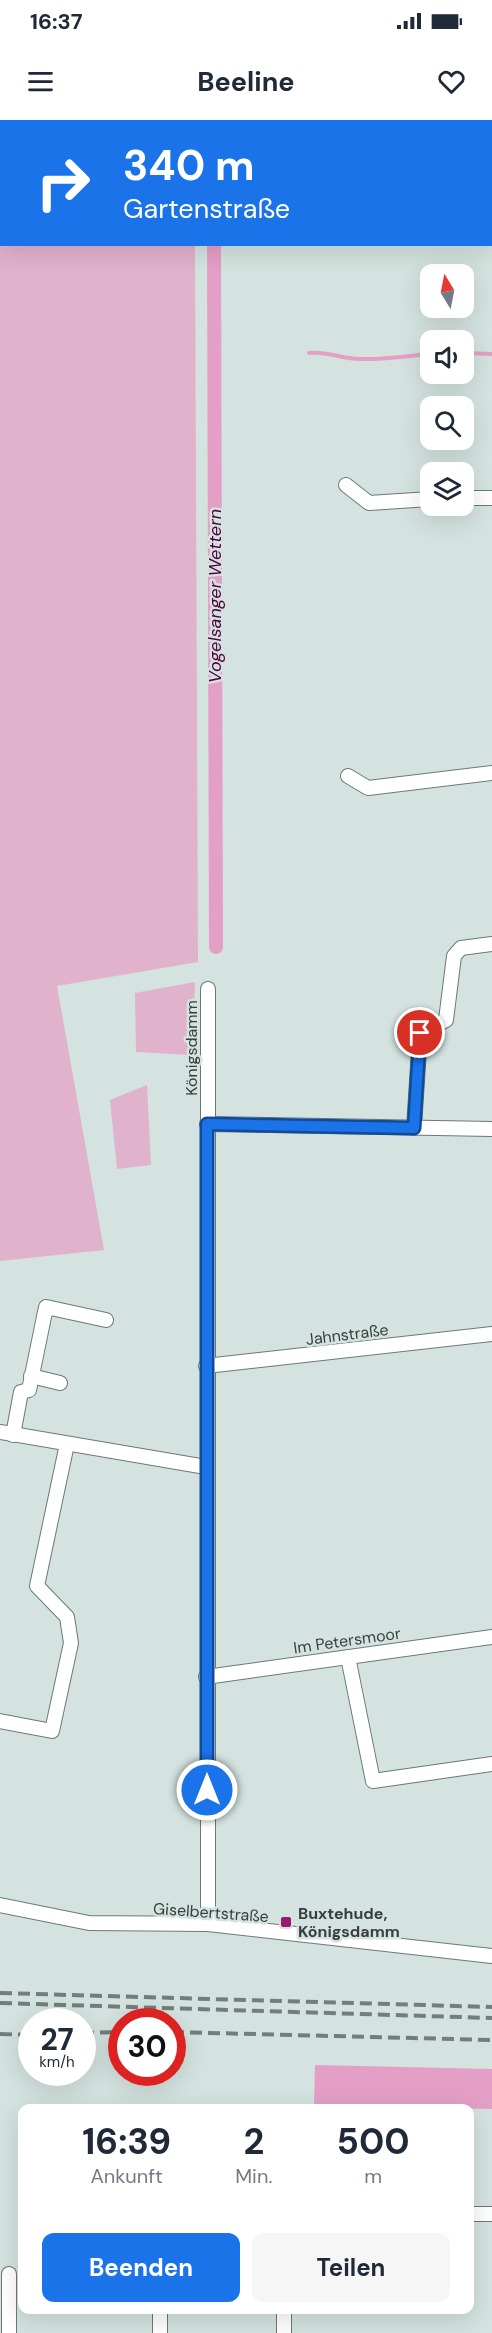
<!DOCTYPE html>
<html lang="de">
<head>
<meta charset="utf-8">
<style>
  :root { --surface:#fff; --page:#f6f6f7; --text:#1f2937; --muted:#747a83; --accent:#1a73e8 }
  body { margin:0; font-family:"DM Sans",sans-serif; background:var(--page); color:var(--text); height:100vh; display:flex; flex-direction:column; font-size:22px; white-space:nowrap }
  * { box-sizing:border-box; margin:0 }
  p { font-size:20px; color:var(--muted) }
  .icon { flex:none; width:33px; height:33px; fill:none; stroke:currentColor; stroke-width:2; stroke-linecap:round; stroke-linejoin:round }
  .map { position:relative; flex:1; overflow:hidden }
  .drawer { position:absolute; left:18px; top:1984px; width:456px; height:210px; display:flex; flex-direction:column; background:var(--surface); border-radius:12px; box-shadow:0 6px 24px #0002 }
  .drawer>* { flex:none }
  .banner { position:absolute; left:0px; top:0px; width:492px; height:126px; box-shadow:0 6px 24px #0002; background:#1a73e8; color:#fff; overflow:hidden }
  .needle { width:39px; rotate:350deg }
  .controls { position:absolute; left:420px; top:144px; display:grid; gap:12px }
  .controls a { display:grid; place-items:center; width:54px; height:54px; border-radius:12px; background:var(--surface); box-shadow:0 6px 24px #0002; font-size:30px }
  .speed { position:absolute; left:18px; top:1888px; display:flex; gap:12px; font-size:30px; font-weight:700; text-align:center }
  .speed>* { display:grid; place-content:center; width:78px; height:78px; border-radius:50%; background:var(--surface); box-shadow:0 6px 24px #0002; line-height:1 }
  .speed small { font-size:15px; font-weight:400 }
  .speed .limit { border:9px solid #d22; background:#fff; color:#111 }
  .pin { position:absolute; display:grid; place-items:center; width:51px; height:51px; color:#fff; margin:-26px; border:3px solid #fff; border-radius:50%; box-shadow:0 2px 6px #0007 }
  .me { position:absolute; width:66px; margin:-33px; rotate:0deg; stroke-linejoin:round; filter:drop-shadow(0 0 4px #0008) }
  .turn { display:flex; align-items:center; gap:21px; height:126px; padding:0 24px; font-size:27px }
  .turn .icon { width:78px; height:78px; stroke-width:2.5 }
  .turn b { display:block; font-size:42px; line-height:51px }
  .eta { display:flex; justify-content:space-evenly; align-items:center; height:102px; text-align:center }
  .eta b { font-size:36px; font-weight:700; line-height:42px }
  .cta { display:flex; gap:12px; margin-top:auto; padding:12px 24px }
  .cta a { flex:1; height:69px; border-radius:12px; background:var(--accent); color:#fff; font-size:24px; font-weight:700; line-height:69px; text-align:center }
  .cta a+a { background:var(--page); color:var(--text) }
  .status { display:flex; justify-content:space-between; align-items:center; height:42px; padding:0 30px; background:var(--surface); direction:ltr }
  .status svg { height:16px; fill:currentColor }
  header { display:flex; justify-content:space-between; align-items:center; height:78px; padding:0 24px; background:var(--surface); font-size:27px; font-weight:700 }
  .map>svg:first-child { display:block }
</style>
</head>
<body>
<div class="status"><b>16:37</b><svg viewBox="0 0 49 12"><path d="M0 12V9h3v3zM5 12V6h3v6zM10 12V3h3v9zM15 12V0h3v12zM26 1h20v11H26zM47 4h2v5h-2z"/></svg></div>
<header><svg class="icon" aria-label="menu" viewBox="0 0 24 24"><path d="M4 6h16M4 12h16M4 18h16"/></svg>Beeline<svg class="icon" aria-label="heart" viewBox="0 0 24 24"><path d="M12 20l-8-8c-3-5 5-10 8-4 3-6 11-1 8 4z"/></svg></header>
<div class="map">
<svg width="492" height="2213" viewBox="0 0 492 2213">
  <rect width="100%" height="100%" fill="#d4e3e0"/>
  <!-- green -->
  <g fill="#e0b2cb">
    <path d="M0,0h195l-193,2v122l193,1 3,717 -141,24 47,264 -104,11z"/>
    <path d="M195,862l-3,73 -56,-3 -1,-59z"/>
    <path d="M147,965l4,80 -34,4 -7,-69z"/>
  </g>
  <!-- water -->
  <path fill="#e49fc6" d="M315,1945l177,4v40l-178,-4z"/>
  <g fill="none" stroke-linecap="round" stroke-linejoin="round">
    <!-- stream -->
    <g stroke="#e49fc6" stroke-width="4">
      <path d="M309,233c18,-2 33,6 51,6 24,1 47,-3 70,-5"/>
      <path d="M464,233l28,1"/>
    </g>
    <!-- canal -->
    <g stroke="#e49fc6" stroke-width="14">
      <path d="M214,0v2"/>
      <path d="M214,124l2,703"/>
    </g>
    <!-- minor casing -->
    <g stroke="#6c7977" stroke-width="16">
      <g id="minor">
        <path d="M490,96h2"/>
        <path d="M346,365l23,18 61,-4"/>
        <path d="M464,378h28"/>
        <path d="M348,656l20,12 124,-15"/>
        <path d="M207,1004l285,5"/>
        <path d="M414,1008l6,-95 26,-13 8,-64 7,-8 31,-4"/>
        <path d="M206,1246l286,-32"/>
        <path d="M31,1256l29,7"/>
        <path d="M0,1312l206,35"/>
        <path d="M13,1315l8,-43 8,-2 17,-83 60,13"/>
        <path d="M348,1537l25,124 119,-17"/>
        <path d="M206,1557l286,-40"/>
        <path d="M0,1601l52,10 19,-88 -4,-26 -30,-31 30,-142"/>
        <path d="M0,1785l89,18 119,1 284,32"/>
        <path d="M208,1804v-935"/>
        <path d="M470,2094h22"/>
        <path d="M9,2154v59"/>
        <path d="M160,2190v23"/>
        <path d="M284,2190v23"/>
      </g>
    </g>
    <!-- minor -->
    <use href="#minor" stroke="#fff" stroke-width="14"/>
    <!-- rail -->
    <g stroke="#737d7b" stroke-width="4" stroke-dasharray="12 6" stroke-linecap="butt">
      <path d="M0,1873l492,14"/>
      <path d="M0,1883l492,15"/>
      <path d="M172,1912l320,8"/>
      <path d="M82,1913l40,-1"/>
      <path d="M0,1914l32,1"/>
    </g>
  </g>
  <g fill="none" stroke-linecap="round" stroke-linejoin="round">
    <!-- route casing -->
    <g stroke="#114b97" stroke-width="15">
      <path id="route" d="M207,1670v-666l207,4 6,-95"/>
    </g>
    <!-- route -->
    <use href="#route" stroke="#1a73e8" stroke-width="10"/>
  </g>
  <!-- markers -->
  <rect fill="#981970" stroke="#d4e3e0" stroke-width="2" x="280" y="1796" width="12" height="12" rx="3"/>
  <g text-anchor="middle" stroke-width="5" stroke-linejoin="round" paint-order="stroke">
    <!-- street labels -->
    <g font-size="16" fill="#383e3d" stroke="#d4e3e0">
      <text transform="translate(191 928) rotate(-90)" y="6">Königsdamm</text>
      <text transform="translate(347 1214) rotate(-7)" y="6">Jahnstraße</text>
      <text transform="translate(347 1520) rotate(-8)" y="6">Im Petersmoor</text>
      <text transform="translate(211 1792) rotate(4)" y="6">Giselbertstraße</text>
    </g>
    <!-- poi labels -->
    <g font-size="16" font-weight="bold" fill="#383e3d" stroke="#d4e3e0" text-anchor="start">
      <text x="298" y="1799">Buxtehude,<tspan x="298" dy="18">Königsdamm</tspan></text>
    </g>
    <!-- water labels -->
    <g font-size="18" font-style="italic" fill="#500039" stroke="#d4e3e0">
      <text transform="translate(215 476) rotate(-90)" y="6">Vogelsanger Wettern</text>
    </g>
  </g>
</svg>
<div class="controls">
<a><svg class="needle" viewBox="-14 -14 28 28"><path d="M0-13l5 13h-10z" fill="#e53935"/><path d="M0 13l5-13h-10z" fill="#747a83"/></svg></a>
<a><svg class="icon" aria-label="sound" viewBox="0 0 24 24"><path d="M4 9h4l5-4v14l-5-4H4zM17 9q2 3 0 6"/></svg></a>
<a><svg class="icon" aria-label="search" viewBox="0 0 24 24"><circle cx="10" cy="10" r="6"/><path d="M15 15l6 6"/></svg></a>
<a><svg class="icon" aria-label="layers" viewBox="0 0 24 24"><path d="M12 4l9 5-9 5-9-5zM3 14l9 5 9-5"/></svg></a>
</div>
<div class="speed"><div>27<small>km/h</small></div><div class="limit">30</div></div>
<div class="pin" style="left:420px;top:913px;background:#d93025"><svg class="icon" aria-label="arrive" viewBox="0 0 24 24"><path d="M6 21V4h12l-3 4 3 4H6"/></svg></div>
<svg class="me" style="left:207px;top:1670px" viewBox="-20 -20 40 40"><circle r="17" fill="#1a73e8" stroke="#fff" stroke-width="3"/><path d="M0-11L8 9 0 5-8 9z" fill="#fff"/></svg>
<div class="banner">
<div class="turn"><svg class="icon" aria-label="right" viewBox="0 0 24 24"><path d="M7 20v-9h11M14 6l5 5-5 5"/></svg><div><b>340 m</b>Gartenstraße</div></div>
</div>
<section class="drawer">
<div class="eta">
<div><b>16:39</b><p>Ankunft</p></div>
<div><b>2</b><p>Min.</p></div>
<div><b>500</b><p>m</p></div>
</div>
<div class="cta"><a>Beenden</a><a>Teilen</a></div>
</section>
</div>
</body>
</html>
